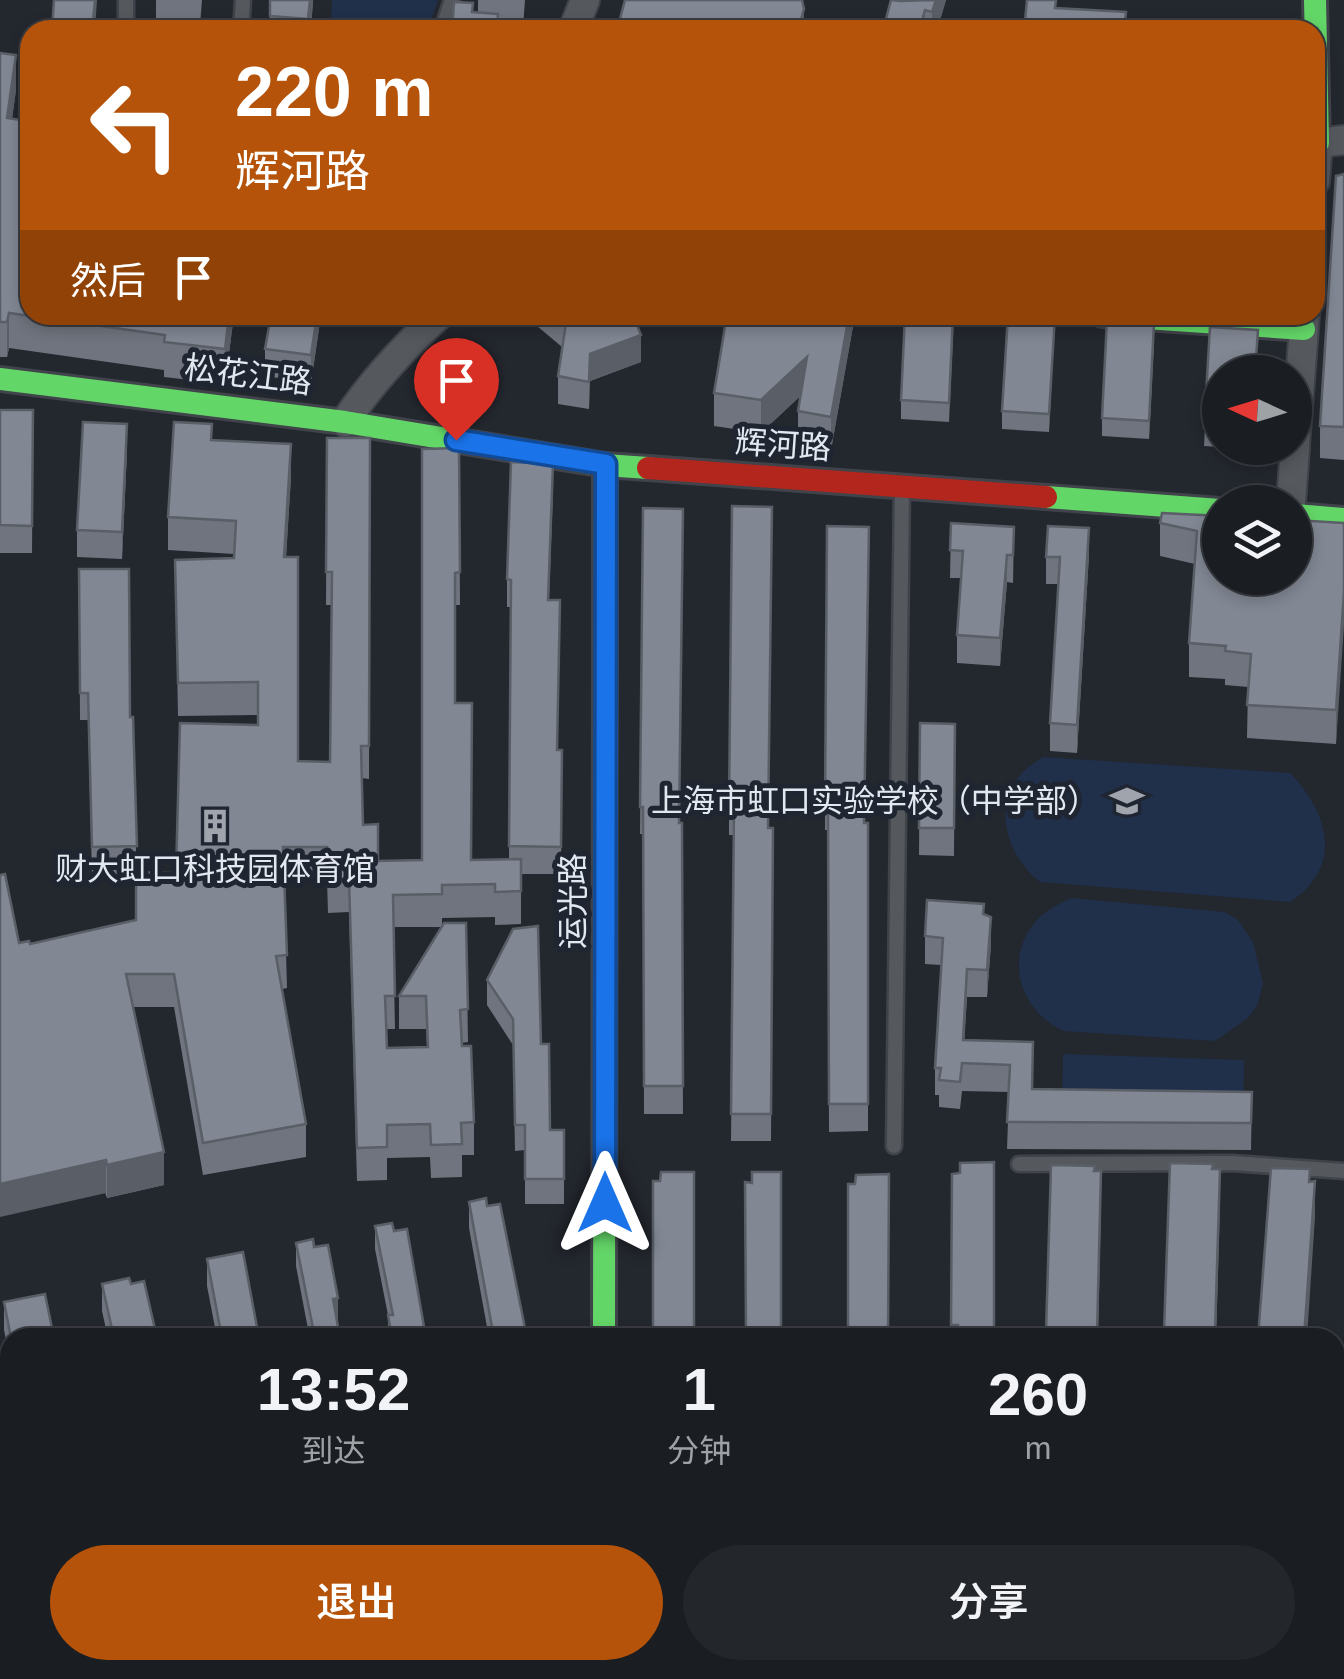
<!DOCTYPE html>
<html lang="zh">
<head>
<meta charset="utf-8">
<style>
  :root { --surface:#1a1d22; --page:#23262a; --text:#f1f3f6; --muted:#9fa2a5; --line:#383b40; --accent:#b45309 }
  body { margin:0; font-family:Arial,"Noto Sans SC",sans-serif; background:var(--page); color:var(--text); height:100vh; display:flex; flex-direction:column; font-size:38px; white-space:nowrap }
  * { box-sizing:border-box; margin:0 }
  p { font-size:32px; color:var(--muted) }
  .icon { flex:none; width:55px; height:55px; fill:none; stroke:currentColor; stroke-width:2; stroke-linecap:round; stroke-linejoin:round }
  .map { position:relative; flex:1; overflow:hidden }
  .sheet { position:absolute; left:0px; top:1328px; width:1345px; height:352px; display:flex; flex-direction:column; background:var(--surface); border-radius:30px 30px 0 0; box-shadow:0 5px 15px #0003,0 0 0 2px var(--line) }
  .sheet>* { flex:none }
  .hud { position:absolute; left:20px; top:20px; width:1305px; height:305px; border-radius:30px; box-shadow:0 5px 15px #0003,0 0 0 2px var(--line); background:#b45309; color:#fff; overflow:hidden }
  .needle { width:65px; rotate:274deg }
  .fabs { position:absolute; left:1202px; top:355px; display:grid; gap:20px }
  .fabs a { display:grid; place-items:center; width:110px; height:110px; border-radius:50%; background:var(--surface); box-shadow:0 5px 15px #0003,0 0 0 2px var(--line); font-size:50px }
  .pin { position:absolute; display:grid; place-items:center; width:85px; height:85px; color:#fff; margin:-102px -42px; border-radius:50% 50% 50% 0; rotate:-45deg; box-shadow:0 0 10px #0007 }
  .pin .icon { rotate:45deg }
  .me { position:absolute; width:110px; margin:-55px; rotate:0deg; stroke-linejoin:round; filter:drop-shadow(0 0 8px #0008) }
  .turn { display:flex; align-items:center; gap:35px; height:210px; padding:0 50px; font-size:45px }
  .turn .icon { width:130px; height:130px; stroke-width:2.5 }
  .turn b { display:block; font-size:70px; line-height:85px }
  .then { display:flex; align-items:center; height:95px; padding:0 50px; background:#0003; gap:20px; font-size:38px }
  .eta { display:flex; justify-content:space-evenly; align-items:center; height:170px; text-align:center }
  .eta b { font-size:60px; font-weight:600; line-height:70px }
  .action { display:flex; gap:20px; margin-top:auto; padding:20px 50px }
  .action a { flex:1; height:115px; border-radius:60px; background:var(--accent); color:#fff; font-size:40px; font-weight:600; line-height:115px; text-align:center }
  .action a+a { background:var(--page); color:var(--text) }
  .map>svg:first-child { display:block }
</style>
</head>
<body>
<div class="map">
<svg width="1344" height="1679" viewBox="0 0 1344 1679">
  <rect width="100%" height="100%" fill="#23272e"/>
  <!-- green -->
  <g fill="#202f4a">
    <path d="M332,0h106l-10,30h-98z"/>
    <path d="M1043,757l247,16c39,40 54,94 0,129l-250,-20c-33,-26 -50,-77 -16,-111 5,-5 13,-10 19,-14z"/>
    <path d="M1071,898l154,14 13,8 15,22 10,41 -5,21 -10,14 -33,23 -151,-10c-43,-19 -62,-73 -27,-111 9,-10 22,-16 34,-22z"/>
    <path d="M1063,1054l181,6 -1,51 -181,-6z"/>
  </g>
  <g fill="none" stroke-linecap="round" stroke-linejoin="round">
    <!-- lane casing -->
    <g stroke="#40434a" stroke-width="19">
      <g id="lane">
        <path d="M126,30v-30"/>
        <path d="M241,30l2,-30"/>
        <path d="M442,30l10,-30"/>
        <path d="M894,1146l8,-659"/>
        <path d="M1019,1164l213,-1 112,8"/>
        <path d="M156,1670l2,9"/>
        <path d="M242,1670l2,9"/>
        <path d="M328,1670l2,9"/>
        <path d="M413,1670l2,9"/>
        <path d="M497,1670l1,9"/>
      </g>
    </g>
    <!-- street casing -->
    <g stroke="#40434a" stroke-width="32">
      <g id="street">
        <path d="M573,30l12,-30"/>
        <path d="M1315,181l3,-38 26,-3"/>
        <path d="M345,422c27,-41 58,-74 94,-107"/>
        <path d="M1295,445l10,-130"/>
        <path d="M1291,502l4,-54"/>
      </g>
    </g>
    <!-- fast casing -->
    <g stroke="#40434a" stroke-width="28">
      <g id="fast">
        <path d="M1315,0l3,143h-3"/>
        <path d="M1103,315l201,14"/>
        <path d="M0,379l345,43 260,43 43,3"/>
        <path d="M1046,497l174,13"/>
        <path d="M1295,515l49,4"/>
        <path d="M604,1338l1,-672"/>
      </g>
    </g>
    <!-- slow casing -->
    <g stroke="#40434a" stroke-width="28">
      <path id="slow" d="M605,666v-201"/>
    </g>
    <!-- jam casing -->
    <g stroke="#40434a" stroke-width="28">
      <g id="jam">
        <path d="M648,468l398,29"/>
        <path d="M600,1679l1,-9"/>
      </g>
    </g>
    <!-- lane -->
    <use href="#lane" stroke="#55595e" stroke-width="14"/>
    <!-- street -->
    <use href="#street" stroke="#55595e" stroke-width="28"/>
    <!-- fast -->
    <use href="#fast" stroke="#63d668" stroke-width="22"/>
    <!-- slow -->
    <use href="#slow" stroke="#ff974d" stroke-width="22"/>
    <!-- jam -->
    <use href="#jam" stroke="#b3261e" stroke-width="22"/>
  </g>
  <!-- wall -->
  <g fill="#6f747e" fill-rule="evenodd">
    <path d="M156,0h46l-2,25 -44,-2z"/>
    <path d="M270,0h43l-2,30h-41z"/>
    <path d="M478,0h47l-2,27 -25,-2v5l-25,-18 5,1z"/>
    <path d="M900,0h46l-9,30h-54z"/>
    <path d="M0,53l16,37 -4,29 15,11 3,185h204l-9,69 -61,-7v-7l-155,-22 -2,9h-7z"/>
    <path d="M1344,174v286l-24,-2v-32z"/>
    <path d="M321,315l-10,68 -46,-7v-27z"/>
    <path d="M524,315h109l8,47 -51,19 -1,28 -31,-5v-28l4,-29z"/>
    <path d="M855,315l-24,135 -33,-6v-33l2,-15 -39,37 -47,-7v-33z"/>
    <path d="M954,315l-5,107 -48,-3v-19z"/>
    <path d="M1055,315l-6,117 -47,-3v-18z"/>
    <path d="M1210,327l48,3 -2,42h-36v75l-16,-1z"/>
    <path d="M1154,341l-5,98 -47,-3v-18z"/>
    <path d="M0,410h33l-1,143h-32z"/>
    <path d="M327,438h43l-1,341 -7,-1 1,47 15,36 44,-1 37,-412 1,157h-5v98l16,157 38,-1 2,-252h-4v-28l46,-87 -4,108 9,150h4l-1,124h-40v50l-26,1v-8l-53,1v7l24,-2 2,119 -7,1 13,79v33h-12v22l-31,1 -1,-21 -43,1v22l-30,1 -8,-269 -21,1 -1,-33h-43l3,108 -5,1 24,135v33l-103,18 -29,-168h-41l31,178 -57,13 -88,-255 11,1 106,-24v-46l-44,1 -4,-155h-8l-1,-151 51,148 7,155 39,1 82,-148v-10l-80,1 -3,-156 59,-2v-4l-66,-4v-33l44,-77 79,37 -5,80 12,204 32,1 2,-157h-6zM393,927h48l-42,69v33h27l1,18 -40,1 -1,-19h9z"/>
    <path d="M127,451l-5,108 -45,-2v-27z"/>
    <path d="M732,506l36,322h5l-2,313h-40l3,-306h-5v-28z"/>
    <path d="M643,508l37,315h2l1,291h-39l-1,-280h-3z"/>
    <path d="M951,523l63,4 -1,56 -6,-1 -7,84 -43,-3v-28l4,-57h-11z"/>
    <path d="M1160,523h184l-8,221 -89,-6 1,-51 -23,-2v-6l-36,-2v-34l6,-79 -35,-8z"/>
    <path d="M827,526l37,297h4v308l-39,1 -1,-302h-3z"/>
    <path d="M1089,555l-12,198 -27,-2v-28l8,-139h-12v-27z"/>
    <path d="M920,723l35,1 -1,132 -35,-1z"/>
    <path d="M984,914l7,30 -4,53h-20l-3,43 69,2v47l219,3 -1,58 -244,-1 2,-57 -47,-1 -2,18 -21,-2v-12h-4v-27l6,-103 -16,-1v-28z"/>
    <path d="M487,980l54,64 9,86h14v74h-39v-54l-10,1 -2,-106 -26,-40z"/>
    <path d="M1170,1163l43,6 7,36 -4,133h-52z"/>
    <path d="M1051,1165l44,6 6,36 -3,131h-52z"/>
    <path d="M952,1174l42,164h-43z"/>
    <path d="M469,1202l58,136h-38l-20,-110z"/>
    <path d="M375,1226l19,5 32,107h-38v-23l-13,-66z"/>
    <path d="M296,1243l18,4 24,75 2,16h-36v-8l4,-1 -12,-63z"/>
    <path d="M207,1259l52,79h-42l-10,-52z"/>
    <path d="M102,1284h29l26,54h-49l-6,-27z"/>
    <path d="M4,1302l50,36h-44v22l-6,-30z"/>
    <path d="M10,1483v118l-10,1v-118z"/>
    <path d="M49,1670h44l1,9h-43z"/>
    <path d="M177,1670h51l2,9h-51z"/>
    <path d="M263,1670h51l2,9h-51z"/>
    <path d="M349,1670h51l2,9h-51z"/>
    <path d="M432,1670h51l1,9h-50z"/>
    <path d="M524,1670h49v9h-47z"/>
  </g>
  <!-- shaded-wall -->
  <g fill="#5a5e67">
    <path d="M95,0h2l-2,30h-3z"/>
    <path d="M310,0h3l-2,30h-3z"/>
    <path d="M936,0h10l-9,30h-5v-18z"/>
    <path d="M804,9v21h-6z"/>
    <path d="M925,10v20h-6z"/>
    <path d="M16,55v35l-9,63v-35z"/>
    <path d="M9,313v35l-2,9v-35z"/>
    <path d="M229,315h5l-9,69v-35z"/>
    <path d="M317,315h4l-10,68v-28z"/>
    <path d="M849,315h6l-24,135v-33z"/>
    <path d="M1055,315l-6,117v-18z"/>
    <path d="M1154,323v18l-5,98v-18z"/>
    <path d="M641,335v27l-51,19 -1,28 1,-55z"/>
    <path d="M807,357v33l-46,43v-33z"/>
    <path d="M127,424v27l-5,108v-27z"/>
    <path d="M291,444v33l-7,113v-33z"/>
    <path d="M1089,528v27l-12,198v-28z"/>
    <path d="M1007,555v27l-7,84v-28z"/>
    <path d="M1344,591v34l-8,119v-34z"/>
    <path d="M991,917v27l-4,53v-27z"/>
    <path d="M967,969v28l-4,70v-27z"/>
    <path d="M164,1152v33l-57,13v-33z"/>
    <path d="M106,1160v33l-106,24v-33z"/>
    <path d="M1315,1181v36l-8,121h-3z"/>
    <path d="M338,1298v24l-5,1v-24z"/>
    <path d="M683,1670h8v9h-7z"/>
  </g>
  <!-- building -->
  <g fill="#818793" stroke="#5a5e67" stroke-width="2.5">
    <path d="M54,0h41l-3,30h-40z"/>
    <path d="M270,0h40l-2,19 -38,-3z"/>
    <path d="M625,0h177l2,9 -6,21h-181z"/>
    <path d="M891,0l9,1 36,-1 -4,12 -7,-2 -6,20h-36z"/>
    <path d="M1027,0h29l-1,8 71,4 -2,18h-100z"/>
    <path d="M454,2l19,1 -1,9 26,2 -1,16h-45z"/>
    <path d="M0,53l16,2 -9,63 20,3 -1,8 4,1v185h199l-4,34 -61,-7 1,-7 -156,-22 -2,9h-7z"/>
    <path d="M1344,174v253l-24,-1 16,-250z"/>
    <path d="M271,315h46l-6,40 -46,-6z"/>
    <path d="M557,315h76l8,20 -51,19 -1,28 -31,-6 8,-53z"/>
    <path d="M727,315h122l-18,102 -33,-6 9,-54 -46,43 -47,-7z"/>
    <path d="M905,315h48l-4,88 -48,-3z"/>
    <path d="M1008,315h47l-6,99 -47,-3z"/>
    <path d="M1107,319l47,4 -5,98 -47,-3z"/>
    <path d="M1210,327l48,3 -3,42h-35v57l-16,-1z"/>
    <path d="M0,410h33l-1,116 -32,-1z"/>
    <path d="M83,422l44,2 -5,108 -45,-2z"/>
    <path d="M174,422l38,2 -1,16 80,4 -7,113h14v204l32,1 2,-190h-6l1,-134h43l-1,308h-8l2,79 15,-1v37l44,-1v-411l37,-1 1,124 -5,1v130h17l-1,157 50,-1v32l-26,1v-8l-53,1v9l-49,1 2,101h-10l2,52 41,-1 -2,-51h-27l45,-73h22l2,86 -8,1 2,36h9l3,76 -13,1 1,21 -31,1 -1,-21 -43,1v22l-30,1 -8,-269 -21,1 -1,-33h-44l4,108 -11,1 30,168 -103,19 -29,-169h-48l38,178 -57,13 -1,-5 -106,24v-309l5,-1 14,69 10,-2 1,3 106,-24v-48l40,1 4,-150 78,2v-43l-80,1 -3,-123 59,-2 2,-37 -68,-4z"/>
    <path d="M511,462l42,2 -5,136h12l-3,150h5l-1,97 -52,-1 2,-266 -4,-1z"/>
    <path d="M732,506l40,1 -4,321h5l-2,286h-40l3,-307h-5z"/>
    <path d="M643,508l40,1 -4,314h3l1,263h-39l-1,-279h-3z"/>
    <path d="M1162,513l58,3v62h75v-58l49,3v68l-8,119 -89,-5 4,-51 -26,-3 1,-5 -37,-3 8,-112 -37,-8z"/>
    <path d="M951,523l63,4 -1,28h-6l-7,83 -43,-3 6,-84 -13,-1z"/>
    <path d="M827,526l42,1 -5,296h4v281h-39l-1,-301h-3z"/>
    <path d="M1048,526l41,2 -12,197 -27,-2 10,-166h-14z"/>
    <path d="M79,569h50l1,148h3l4,129 -45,1 -4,-154h-8z"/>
    <path d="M920,723l35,1 -1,104h-35z"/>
    <path d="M927,900l57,4 -1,10 8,3 -4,53 -20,-1 -4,71 70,2 -1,47 220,3 -1,31 -244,-1 3,-57 -48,-2 -2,19 -21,-2 2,-12h-6l8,-130 -18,-2z"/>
    <path d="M538,926l3,118h8l1,86h14v49h-39v-54h-10l-2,-106 -26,-39 26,-51z"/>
    <path d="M994,1162v176h-36v-13h-7l1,-151 8,-1v-10z"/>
    <path d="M1170,1163l43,1 -1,5h8l-5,163 -51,-1z"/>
    <path d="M1051,1165l44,1 -1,5h7l-4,162 -51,-1z"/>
    <path d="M1271,1168l39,1 -1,13 6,-1 -11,157h-46z"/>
    <path d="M661,1172h33v166h-32v-4h-9v-153h7z"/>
    <path d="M752,1172h29v166h-28v-5l-7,1 -1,-152 7,1z"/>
    <path d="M889,1174l-1,164 -40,-1v-153h7l1,-9z"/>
    <path d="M486,1198l1,8 13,-2 27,134h-33l-25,-136z"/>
    <path d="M392,1223l2,8 13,-2 19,109h-34l-4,-23h5l-18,-89z"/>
    <path d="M313,1239l1,8 14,-2 10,53 -5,1 7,39h-35l-1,-8 9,-2 -17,-85z"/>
    <path d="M243,1252l16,86h-37l-15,-79z"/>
    <path d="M129,1278l2,6 13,-3 13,57h-43l-12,-54z"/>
    <path d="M45,1294l9,44h-43l-7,-36z"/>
    <path d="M1335,1462l9,1v216h-39l1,-9h29z"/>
    <path d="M10,1483v90l-10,2v-91z"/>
    <path d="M54,1670h39l1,9h-39z"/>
    <path d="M182,1670h46l2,9h-46z"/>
    <path d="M268,1670h46l2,9h-46z"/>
    <path d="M355,1670h45l2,9h-46z"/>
    <path d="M437,1670h46l1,9h-45z"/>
    <path d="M644,1670h39l1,8h-40z"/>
    <rect x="748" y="1670" width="40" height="9"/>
    <rect x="850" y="1670" width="37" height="9"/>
    <rect x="946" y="1670" width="39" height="8"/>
    <rect x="1050" y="1670" width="36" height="9"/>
    <path d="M1130,1670h28l-1,9h-27z"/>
    <path d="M1202,1670h59l-1,9h-58z"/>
    <path d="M21,1675v4h-21v-1z"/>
  </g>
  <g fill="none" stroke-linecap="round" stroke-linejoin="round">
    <!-- route casing -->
    <g stroke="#114b97" stroke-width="25">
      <path id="route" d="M456,440l150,24 -1,739"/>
    </g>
    <!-- route -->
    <use href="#route" stroke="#1a73e8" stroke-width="18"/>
  </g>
  <!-- icons -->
  <defs>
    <g id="school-bare" transform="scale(2.7)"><path d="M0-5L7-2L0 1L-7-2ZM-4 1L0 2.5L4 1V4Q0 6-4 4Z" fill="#a0a4ac" stroke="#1f2632" stroke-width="2.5" paint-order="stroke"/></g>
    <g id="building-bare" transform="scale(2.7)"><path d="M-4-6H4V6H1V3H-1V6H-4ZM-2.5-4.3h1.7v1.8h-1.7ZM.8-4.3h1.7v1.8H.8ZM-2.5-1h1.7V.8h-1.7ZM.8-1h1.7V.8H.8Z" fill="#a0a4ac" stroke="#1f2632" stroke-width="2.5" paint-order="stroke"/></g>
  </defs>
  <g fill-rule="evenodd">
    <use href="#school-bare" x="1127" y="801"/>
    <use href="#building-bare" x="215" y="826"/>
  </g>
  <g text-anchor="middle" stroke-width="10" stroke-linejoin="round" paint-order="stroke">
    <!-- street labels -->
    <g font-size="32" fill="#e3e8f0" stroke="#1f2632">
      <text transform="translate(248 375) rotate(7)" y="11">松花江路</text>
      <text transform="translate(783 445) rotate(4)" y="11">辉河路</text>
      <text transform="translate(573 901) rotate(-90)" y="11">运光路</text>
    </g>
    <!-- poi labels -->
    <g font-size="32" fill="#e3e8f0" stroke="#1f2632" text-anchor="end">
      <text x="1099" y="812">上海市虹口实验学校（中学部）</text>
      <text x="215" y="880" text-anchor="middle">财大虹口科技园体育馆</text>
    </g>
  </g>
</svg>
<div class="fabs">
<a><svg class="needle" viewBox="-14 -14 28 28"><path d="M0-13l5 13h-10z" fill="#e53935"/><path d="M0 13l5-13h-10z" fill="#9fa2a5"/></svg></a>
<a><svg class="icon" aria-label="layers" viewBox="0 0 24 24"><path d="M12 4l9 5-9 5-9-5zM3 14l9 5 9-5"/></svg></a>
</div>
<div class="pin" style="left:456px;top:440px;background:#d93025"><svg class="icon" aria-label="arrive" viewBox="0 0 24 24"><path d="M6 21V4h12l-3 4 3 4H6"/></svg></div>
<svg class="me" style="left:605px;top:1203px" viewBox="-20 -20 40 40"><path d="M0-17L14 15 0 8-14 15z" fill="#1a73e8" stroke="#fff" stroke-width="4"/></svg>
<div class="hud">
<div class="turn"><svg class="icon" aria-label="left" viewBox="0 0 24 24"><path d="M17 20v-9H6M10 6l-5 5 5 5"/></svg><div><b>220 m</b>辉河路</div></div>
<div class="then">然后<svg class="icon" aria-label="arrive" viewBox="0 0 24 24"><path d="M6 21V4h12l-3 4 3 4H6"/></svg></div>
</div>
<section class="sheet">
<div class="eta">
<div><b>13:52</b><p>到达</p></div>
<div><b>1</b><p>分钟</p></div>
<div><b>260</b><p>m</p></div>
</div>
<div class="action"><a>退出</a><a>分享</a></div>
</section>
</div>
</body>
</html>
